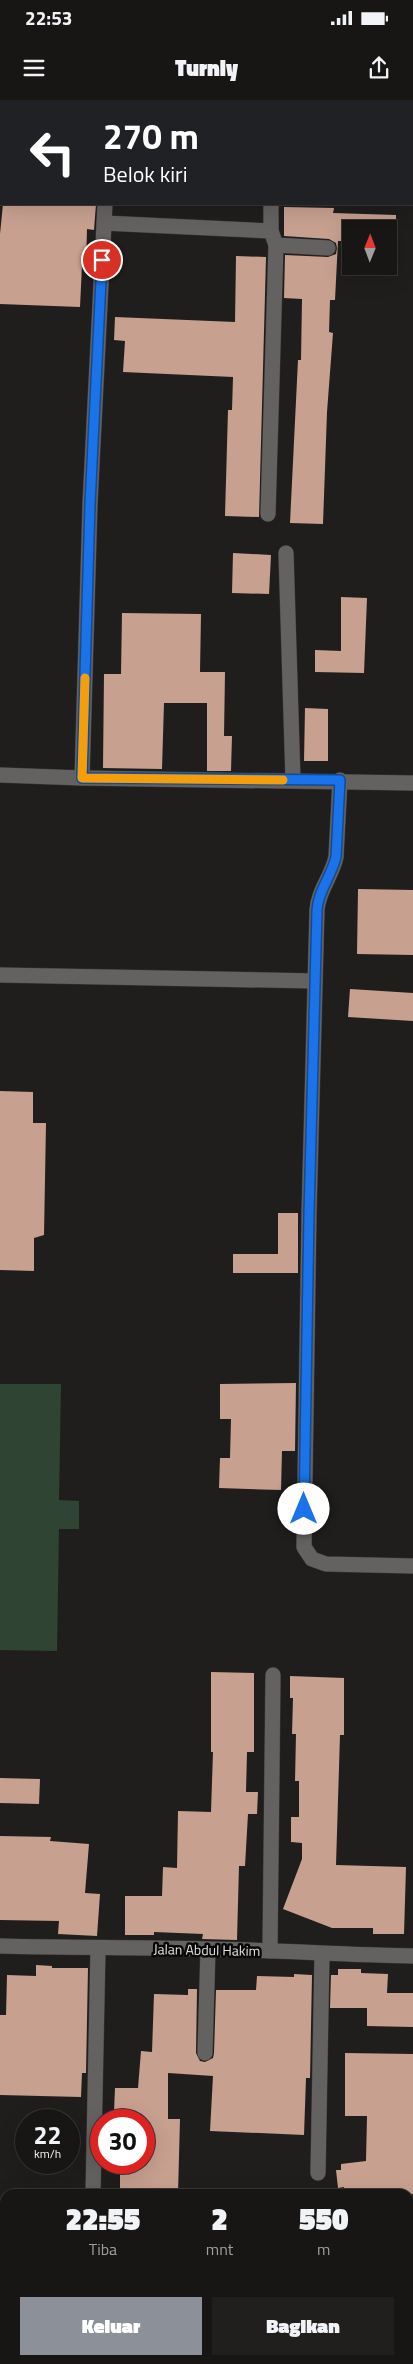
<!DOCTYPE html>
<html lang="id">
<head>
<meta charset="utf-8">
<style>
  :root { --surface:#181615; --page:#211f1e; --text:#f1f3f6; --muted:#9f9fa0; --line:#363534; --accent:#8c9099 }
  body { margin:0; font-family:"Titillium Web",sans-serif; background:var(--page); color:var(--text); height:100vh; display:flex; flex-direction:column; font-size:19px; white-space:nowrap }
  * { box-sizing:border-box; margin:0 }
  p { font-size:16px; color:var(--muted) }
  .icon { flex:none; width:28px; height:28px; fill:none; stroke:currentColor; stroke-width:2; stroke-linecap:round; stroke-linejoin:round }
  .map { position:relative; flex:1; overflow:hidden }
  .sheet { position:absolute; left:0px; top:2089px; width:414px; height:176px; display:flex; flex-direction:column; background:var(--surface); border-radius:15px 15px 0 0; box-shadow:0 5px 20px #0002,0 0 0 1px var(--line) }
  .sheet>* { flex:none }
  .top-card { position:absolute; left:0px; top:0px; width:414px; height:105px; box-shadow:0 5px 20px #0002,0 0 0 1px var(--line); background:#202124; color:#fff; overflow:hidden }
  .needle { width:32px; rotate:1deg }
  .buttons { position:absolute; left:342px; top:120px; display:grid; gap:10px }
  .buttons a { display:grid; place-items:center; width:55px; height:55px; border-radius:0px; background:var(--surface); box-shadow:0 5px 20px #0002,0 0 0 1px var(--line); font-size:25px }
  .speed { position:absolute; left:15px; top:2009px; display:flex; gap:10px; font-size:25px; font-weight:700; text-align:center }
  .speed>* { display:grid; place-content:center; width:65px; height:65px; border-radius:50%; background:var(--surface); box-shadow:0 5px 20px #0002,0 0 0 1px var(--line); line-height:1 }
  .speed small { font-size:12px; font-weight:400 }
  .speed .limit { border:8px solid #d22; background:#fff; color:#111 }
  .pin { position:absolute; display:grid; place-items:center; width:42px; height:42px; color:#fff; margin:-21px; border:2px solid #fff; border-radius:50%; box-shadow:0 1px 5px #0007 }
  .me { position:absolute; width:55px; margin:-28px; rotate:0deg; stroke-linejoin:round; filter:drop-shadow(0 0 4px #0008) }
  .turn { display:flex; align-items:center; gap:18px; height:105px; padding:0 20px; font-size:22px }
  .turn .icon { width:65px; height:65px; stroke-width:2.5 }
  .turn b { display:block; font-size:35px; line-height:42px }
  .eta { display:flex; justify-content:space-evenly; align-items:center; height:85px; text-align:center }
  .eta b { font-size:30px; font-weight:800; line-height:35px }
  .action { display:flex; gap:10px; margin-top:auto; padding:10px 20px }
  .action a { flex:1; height:58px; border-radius:0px; background:var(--accent); color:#fff; font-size:20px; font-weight:800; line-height:58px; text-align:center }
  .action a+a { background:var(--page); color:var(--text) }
  .status { display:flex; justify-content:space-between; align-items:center; height:35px; padding:0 25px; background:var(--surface); direction:ltr }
  .status svg { height:14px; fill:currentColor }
  header { display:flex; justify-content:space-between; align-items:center; height:65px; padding:0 20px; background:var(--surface); font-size:22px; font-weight:800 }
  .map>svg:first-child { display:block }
</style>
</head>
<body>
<div class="status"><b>22:53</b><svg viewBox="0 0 49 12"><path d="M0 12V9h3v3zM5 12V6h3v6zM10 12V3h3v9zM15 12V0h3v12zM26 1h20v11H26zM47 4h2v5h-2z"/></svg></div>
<header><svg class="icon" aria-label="menu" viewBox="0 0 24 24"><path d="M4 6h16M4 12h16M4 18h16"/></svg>Turnly<svg class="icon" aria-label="share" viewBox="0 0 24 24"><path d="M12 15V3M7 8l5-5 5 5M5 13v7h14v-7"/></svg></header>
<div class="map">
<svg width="413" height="2264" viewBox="0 0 413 2264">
  <rect width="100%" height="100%" fill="#201e1c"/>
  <!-- green -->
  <path fill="#2f4432" d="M0,1284h61l-2,116 20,1v28h-20l-2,122 -57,-1z"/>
  <!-- building -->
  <g fill="#c7a090">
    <path d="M3,104h93l-2,26 -7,-1 -1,36h-4l-2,42 -80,-3v-70z"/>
    <path d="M284,107l50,1 -1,5 63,2v14h-45v12h-13l-3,59h-5l-1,32 4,1 -6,79 -4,112 -33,-1 8,-163h3l1,-61 -18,-1 1,-43 43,2 8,-3 1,-6 -1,-5 -7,-4 -45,-3z"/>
    <path d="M236,156l30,1 -7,260 -34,-1 3,-106h4l1,-33 -110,-5 2,-31 -11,-1 1,-23 120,5z"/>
    <path d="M233,453l38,2 -2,39 -37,-1z"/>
    <path d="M341,497l26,1 -3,75 -49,-1v-22l26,1z"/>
    <path d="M122,513l79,1 -1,58h25l-1,64h8l-1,35h-24v-68h-43l-2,66 -59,-1 1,-94h17z"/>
    <path d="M305,608l23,1v52h-24z"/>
    <path d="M358,789l55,1v65l-56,-1z"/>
    <path d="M350,889l63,4v28l-65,-4z"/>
    <path d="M0,991l33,1v31h13l-2,112 -10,3v33l-34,-1z"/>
    <path d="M278,1113h20v60h-65v-19h45z"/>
    <path d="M296,1283l-1,68h-13l-1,39 -62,-2 1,-30h10l1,-39h-11v-35z"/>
    <path d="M211,1572l43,1v79h-7l-1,40h12l-1,22h-9l-3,52h-6l-2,74 -35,-1 1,-5 -49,-2v3h-29v-39h37l1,-29 14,1 1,-57 33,1 2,-60h-2z"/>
    <path d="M290,1576l54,2v57h-4l-4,130 70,2 -2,67h-31v-6h-41l-49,-19 19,-50v-16l-11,-1v-25h8v-36h-4l1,-47h-4l1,-36h-3z"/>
    <path d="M0,1678l40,1 -1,25 -39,-1z"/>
    <path d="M0,1736l51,1 -1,4 39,3 -4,49 15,1 -3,42 -39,-2 1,-13 -59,-1z"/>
    <path d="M36,1865l16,1v2h36l-2,105h-4l-1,24 -81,-2v-80h6l1,-40 29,1z"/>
    <path d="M338,1869h23v4l27,1 -1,19h26v34l-46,-1v-18h-37l1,-33h7z"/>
    <path d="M294,1874l18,1 -2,103h-4l-2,57 -94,-4 3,-55 -45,-3v46h12l-2,75h-58v-32h24v-42h-23l1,-8h-8l1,-24h23l3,-37 11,1 2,-58 34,1v-6h9l-1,64 4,8 5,1 8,-4 1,-5 2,-63h40l1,-14 37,1z"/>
    <path d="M345,1953l68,1v140h-69v-7l-6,1 -2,-18h5v-6l25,-3 1,-45h-22z"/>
  </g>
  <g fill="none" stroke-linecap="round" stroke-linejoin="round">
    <!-- minor casing -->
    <g stroke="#3a3837" stroke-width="16">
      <g id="minor">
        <path d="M108,1v-1"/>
        <path d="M104,123l167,8 5,14 52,3"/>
        <path d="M271,131v-27"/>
        <path d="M268,414l8,-269"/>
        <path d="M286,453l7,227"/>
        <path d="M0,675l82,3 331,5"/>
        <path d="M82,678l8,-274 15,-300"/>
        <path d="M340,680l-4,77c-4,19 -18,34 -19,53l-8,304 -5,333 8,12 14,5 87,2"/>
        <path d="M0,875l315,6"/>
        <path d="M0,1846c70,2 139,1 208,3 69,1 137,6 205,7"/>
        <path d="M270,1851l3,-276"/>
        <path d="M205,1953l3,-104"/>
        <path d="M318,2073l4,-219"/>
        <path d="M93,2094l5,-245"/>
      </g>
    </g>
    <!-- minor -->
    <use href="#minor" stroke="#646260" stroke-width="15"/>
  </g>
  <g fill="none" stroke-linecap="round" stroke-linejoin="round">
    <!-- route casing -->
    <g stroke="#114b97" stroke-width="12">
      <path id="route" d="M102,160l-12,244 -8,274 258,2 -4,77c-4,18 -18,34 -19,53l-8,304 -5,295"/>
    </g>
    <!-- route -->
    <use href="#route" stroke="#1a73e8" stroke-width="9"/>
    <!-- slow -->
    <path stroke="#f59e0b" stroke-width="9" d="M85,578l-3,100 201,2"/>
  </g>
  <g text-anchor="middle" stroke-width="5" stroke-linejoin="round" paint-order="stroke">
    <!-- street labels -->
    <g font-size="14" fill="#e4e2e1" stroke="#090808">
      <text transform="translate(207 1850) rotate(1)" y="5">Jalan Abdul Hakim</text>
    </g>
  </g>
</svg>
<div class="buttons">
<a><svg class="needle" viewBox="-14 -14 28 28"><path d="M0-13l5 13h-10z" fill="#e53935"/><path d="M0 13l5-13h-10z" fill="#9f9fa0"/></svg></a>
</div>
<div class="speed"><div>22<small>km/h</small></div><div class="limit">30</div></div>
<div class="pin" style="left:102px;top:160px;background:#d93025"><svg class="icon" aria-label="arrive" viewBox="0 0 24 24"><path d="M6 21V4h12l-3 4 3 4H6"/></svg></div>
<svg class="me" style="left:304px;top:1409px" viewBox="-20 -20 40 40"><circle r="19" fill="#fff"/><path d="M0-13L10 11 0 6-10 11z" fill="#1a73e8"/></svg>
<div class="top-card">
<div class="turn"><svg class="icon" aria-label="left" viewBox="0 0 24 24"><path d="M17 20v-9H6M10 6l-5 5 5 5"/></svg><div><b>270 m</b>Belok kiri</div></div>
</div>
<section class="sheet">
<div class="eta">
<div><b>22:55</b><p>Tiba</p></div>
<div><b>2</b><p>mnt</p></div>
<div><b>550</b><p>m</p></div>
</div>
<div class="action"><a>Keluar</a><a>Bagikan</a></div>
</section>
</div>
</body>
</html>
